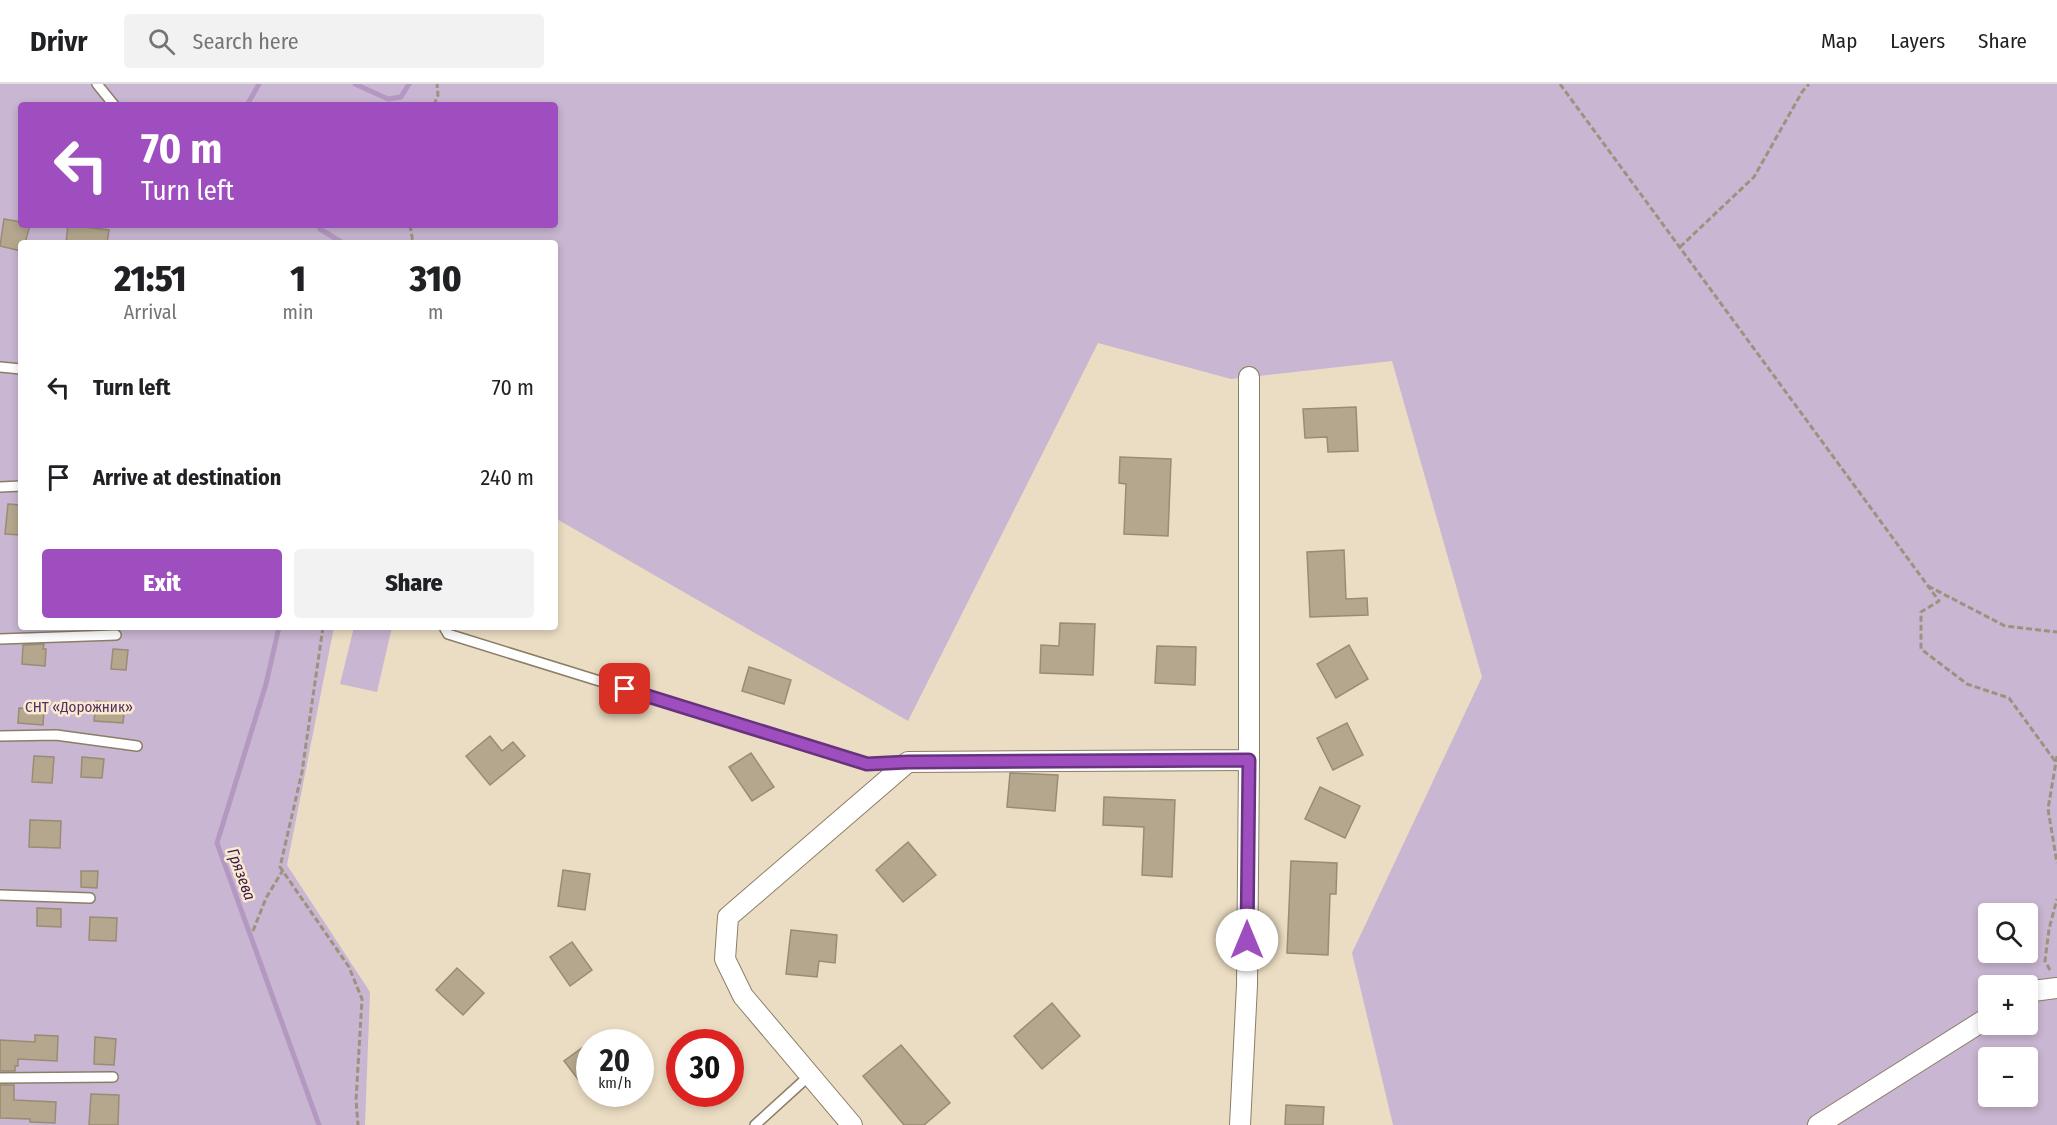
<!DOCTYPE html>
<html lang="en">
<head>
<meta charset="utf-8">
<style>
  :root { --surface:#fff; --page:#f2f2f2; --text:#202124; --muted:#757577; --line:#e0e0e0; --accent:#9e4ebe }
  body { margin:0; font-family:"Fira Sans Condensed",sans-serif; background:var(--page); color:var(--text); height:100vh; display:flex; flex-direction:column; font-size:22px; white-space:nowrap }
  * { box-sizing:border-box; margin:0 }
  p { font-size:20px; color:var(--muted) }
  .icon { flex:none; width:33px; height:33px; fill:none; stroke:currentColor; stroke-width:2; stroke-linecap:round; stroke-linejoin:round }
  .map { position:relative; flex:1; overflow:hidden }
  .sheet { position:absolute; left:18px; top:156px; width:540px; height:390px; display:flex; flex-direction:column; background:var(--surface); border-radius:6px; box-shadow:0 3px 9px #0003 }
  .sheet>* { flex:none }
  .top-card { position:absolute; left:18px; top:18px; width:540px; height:126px; border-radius:6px; box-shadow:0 3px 9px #0003; background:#9e4ebe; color:#fff; overflow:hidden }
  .tools { position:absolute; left:1978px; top:819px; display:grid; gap:12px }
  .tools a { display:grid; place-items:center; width:60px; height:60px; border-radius:6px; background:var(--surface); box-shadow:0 3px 9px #0003; font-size:30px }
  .speed { position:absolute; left:576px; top:945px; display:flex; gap:12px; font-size:30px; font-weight:700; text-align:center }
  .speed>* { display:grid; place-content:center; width:78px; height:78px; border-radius:50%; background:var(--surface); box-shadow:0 3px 9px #0003; line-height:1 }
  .speed small { font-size:15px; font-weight:400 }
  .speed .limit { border:9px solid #d22; background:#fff; color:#111 }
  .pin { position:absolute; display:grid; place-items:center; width:51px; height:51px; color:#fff; margin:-26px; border-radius:12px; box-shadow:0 3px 9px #0006 }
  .me { position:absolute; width:66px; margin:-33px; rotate:0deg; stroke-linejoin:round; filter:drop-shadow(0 0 4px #0008) }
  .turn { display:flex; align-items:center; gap:21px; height:126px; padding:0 24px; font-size:27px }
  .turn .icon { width:78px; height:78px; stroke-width:2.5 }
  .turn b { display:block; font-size:42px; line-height:51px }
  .eta { display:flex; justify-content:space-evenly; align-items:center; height:102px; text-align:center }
  .eta b { font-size:36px; font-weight:800; line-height:42px }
  .primary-button { display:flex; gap:12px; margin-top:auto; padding:12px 24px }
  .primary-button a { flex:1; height:69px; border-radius:6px; background:var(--accent); color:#fff; font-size:24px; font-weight:800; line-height:69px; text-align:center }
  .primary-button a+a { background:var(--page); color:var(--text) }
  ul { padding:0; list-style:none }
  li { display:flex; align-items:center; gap:18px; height:90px; padding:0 24px }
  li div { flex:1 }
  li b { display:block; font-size:22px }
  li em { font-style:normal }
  header { display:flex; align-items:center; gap:36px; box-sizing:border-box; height:84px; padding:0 30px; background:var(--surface); border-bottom:2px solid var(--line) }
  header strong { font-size:28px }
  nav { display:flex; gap:33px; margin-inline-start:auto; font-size:21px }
  .search { width:420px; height:54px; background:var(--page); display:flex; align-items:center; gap:15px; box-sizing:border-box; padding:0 21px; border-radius:6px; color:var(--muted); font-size:22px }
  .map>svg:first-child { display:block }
</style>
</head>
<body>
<header>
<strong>Drivr</strong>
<div class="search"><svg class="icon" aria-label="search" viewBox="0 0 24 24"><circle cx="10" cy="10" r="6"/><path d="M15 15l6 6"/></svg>Search here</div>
<nav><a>Map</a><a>Layers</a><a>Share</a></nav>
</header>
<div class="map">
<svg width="2057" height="1041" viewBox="0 0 2057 1041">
  <rect width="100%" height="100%" fill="#ebddc3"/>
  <!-- green -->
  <g fill="#c9b6d2" fill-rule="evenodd">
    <path d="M0,0h2057v1041h-664l-41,-172 130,-276 -90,-316 -161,18 -133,-36 -190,378 -353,-203v-275h-534v384h313l-47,238 83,127 -5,133h-365zM21,21h534v120h-534zM1989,830h39v38h-39zM1989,902h39v38h-39zM1989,974h39v38h-39z"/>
    <path d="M354,543h38l-15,65 -37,-8z"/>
  </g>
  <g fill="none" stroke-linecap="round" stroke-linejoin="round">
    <!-- stream -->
    <g stroke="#b598c2" stroke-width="5">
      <path d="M355,0l33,15 13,-2 8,-13"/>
      <path d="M247,21l12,-21"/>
      <path d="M319,141l1,4 23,14"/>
      <path d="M279,543l-13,57 -49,159 102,282"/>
    </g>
  </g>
  <!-- building -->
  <g fill="#b5a78e" stroke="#998c74" stroke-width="1.5">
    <path d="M4,135l17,3v3h9l-5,18h-4v8l-21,-5z"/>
    <path d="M68,141l41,5 -2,13h-41z"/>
    <path d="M1356,323l2,44 -30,1 -1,-15 -22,1 -2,-29z"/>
    <path d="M1120,373l51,2 -3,77 -44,-2 2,-50 -7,-1z"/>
    <path d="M8,420l13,1v30l-16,-1z"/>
    <path d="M1344,466l2,49 21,-1 1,17 -58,2 -3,-65z"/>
    <path d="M1060,539l35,1 -2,51 -53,-2 1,-28 18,1z"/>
    <path d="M44,560l-1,5h3l-1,17 -23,-2 1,-19z"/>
    <path d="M1349,561l19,34 -32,19 -19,-34z"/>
    <path d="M1157,562l39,1 -1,38 -40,-2z"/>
    <path d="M113,565l15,1 -2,20 -15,-1z"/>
    <path d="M749,583l42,13 -7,24 -42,-13z"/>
    <path d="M96,617l29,3 -2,19 -29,-2z"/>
    <path d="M19,624l25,2 -1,15 -25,-2z"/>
    <path d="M1347,639l16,32 -30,15 -16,-32z"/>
    <path d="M490,652l12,15 11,-9 12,14 -35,29 -24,-29z"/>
    <path d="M751,669l23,34 -22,14 -23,-34z"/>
    <path d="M34,672l20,1 -2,26 -20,-1z"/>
    <path d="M82,673l22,2 -2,19 -21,-1z"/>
    <path d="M1010,689l48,2 -3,36 -48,-4z"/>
    <path d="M1320,703l40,19 -15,32 -40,-19z"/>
    <path d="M1104,713l71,3 -3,77 -30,-2 2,-48 -41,-2z"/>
    <path d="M30,736l31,1 -1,27 -31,-1z"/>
    <path d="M908,758l28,33 -33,27 -27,-32z"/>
    <path d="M1291,777l46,2 -1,31h-6l-2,61 -41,-2z"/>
    <path d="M563,786l27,4 -5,36 -27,-4z"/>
    <path d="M81,787h17l-1,17 -16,-1z"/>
    <path d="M37,824l24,1v18l-24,-1z"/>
    <path d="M90,833l27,1 -1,23 -27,-1z"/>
    <path d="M791,846l46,5 -2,28 -16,-2 -2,16 -31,-3z"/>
    <path d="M572,858l20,28 -22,16 -20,-29z"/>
    <path d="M457,884l27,25 -21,22 -27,-25z"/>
    <path d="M1052,919l28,33 -38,33 -28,-33z"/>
    <path d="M35,951l23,1 -1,25 -39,-2v7h-3v5h-15v-31l35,2z"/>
    <path d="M95,953l21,2 -2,26 -20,-1z"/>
    <path d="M590,958v53l-26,-34z"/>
    <path d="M901,961l49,58 -26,22h-20l-41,-49z"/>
    <path d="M0,1001h14v15l42,2 -1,21 -25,-1v-3l-30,-1z"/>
    <path d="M91,1010l28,1 -1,30h-29z"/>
    <path d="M1286,1021l38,2 -1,18h-38z"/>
  </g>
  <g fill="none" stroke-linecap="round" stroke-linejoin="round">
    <!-- service casing -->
    <g stroke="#8b7e66" stroke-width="12">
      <g id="service">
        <path d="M97,0l17,21"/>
        <path d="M0,283l21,2"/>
        <path d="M0,403l21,-1"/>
        <path d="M444,543l4,7 419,130 35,-2"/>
        <path d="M0,555l116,-4"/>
        <path d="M0,652l56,-1 81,11"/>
        <path d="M0,811l90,3"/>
        <path d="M0,994l113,-1"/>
        <path d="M755,1041l55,-50"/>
      </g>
    </g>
    <!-- minor casing -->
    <g stroke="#8b7e66" stroke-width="22">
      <g id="minor">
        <path d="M2028,909l5,-2 24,-3"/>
        <path d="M852,1041l-109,-129 -18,-37 3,-42 180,-155 341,-2v-383"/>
        <path d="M1240,1041l7,-140 2,-225"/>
        <path d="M1818,1041l171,-108"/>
      </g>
    </g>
    <!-- path -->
    <g stroke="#9d927e" stroke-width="3" stroke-dasharray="6 3" stroke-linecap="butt">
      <path d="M1560,0l379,517 -18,11v37l46,35 42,14 46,63"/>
      <path d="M434,21l4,-10 -1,-11"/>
      <path d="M410,141l3,18"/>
      <path d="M1680,163l74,-70 48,-85 7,-8"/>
      <path d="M1928,502l77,40 52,6"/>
      <path d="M323,543l-21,145 -22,95 69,100 13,32 -6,101 2,25"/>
      <path d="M2057,672l-9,53 9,54"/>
      <path d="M253,847l13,-33 17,-28"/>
      <path d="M2050,886l-5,-9 4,-32 8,-30"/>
    </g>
    <!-- service -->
    <use href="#service" stroke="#fff" stroke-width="9"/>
    <!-- minor -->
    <use href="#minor" stroke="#fff" stroke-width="20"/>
  </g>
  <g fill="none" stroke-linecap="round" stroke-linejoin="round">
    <!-- route casing -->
    <g stroke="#67337c" stroke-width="15">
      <path id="route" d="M625,605l242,75 41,-2 341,-2 -2,180"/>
    </g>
    <!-- route -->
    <use href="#route" stroke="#9e4ebe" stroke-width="10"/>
  </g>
  <g text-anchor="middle" stroke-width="5" stroke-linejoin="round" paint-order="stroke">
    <!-- park labels -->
    <g font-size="15" fill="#542e63" stroke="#f9ead0">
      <text x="79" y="628">СНТ «Дорожник»</text>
    </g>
    <!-- water labels -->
    <g font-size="16" font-style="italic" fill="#3b164a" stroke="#f9ead0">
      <text transform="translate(242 790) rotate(70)" y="6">Грязева</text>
    </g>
  </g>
</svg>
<div class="tools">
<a><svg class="icon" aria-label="search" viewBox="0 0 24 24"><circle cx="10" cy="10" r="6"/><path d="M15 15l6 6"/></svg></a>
<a>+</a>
<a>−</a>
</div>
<div class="speed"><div>20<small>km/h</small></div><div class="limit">30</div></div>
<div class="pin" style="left:625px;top:605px;background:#d93025"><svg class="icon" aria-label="arrive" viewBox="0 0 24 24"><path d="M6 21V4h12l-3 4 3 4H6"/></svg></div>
<svg class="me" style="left:1247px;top:856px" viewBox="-20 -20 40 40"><circle r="19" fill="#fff"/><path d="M0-13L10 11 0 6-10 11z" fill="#9e4ebe"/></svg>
<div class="top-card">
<div class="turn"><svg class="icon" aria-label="left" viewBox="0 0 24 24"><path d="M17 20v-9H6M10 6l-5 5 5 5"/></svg><div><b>70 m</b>Turn left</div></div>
</div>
<section class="sheet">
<div class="eta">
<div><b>21:51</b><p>Arrival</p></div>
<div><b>1</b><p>min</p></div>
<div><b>310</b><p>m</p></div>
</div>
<ul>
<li><svg class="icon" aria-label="left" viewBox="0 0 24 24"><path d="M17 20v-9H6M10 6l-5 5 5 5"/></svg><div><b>Turn left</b></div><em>70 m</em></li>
<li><svg class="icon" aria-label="arrive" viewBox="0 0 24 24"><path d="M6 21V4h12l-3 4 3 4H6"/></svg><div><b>Arrive at destination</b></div><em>240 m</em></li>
</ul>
<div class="primary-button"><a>Exit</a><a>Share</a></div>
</section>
</div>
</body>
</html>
